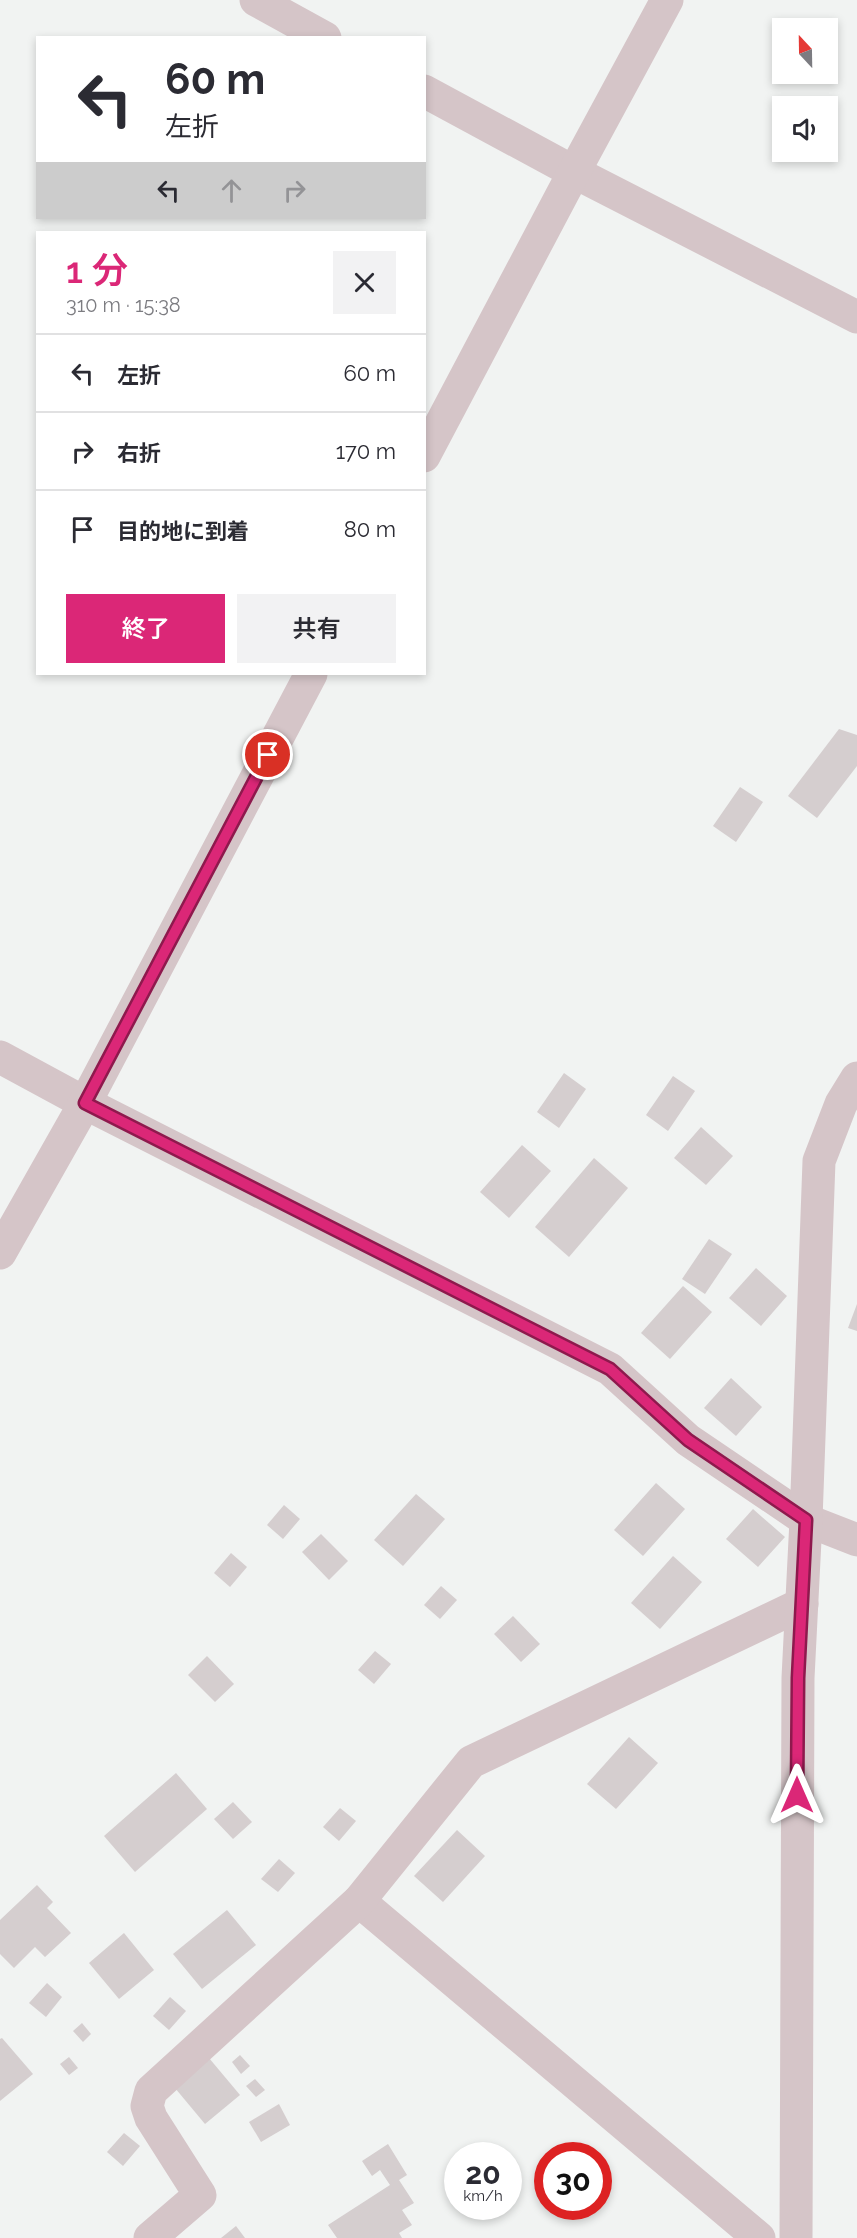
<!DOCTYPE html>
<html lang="ja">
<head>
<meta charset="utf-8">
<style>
  :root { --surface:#fff; --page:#f2f2f3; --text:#2b2b33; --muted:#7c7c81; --line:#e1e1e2; --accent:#db2777 }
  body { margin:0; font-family:Raleway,"Noto Sans JP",sans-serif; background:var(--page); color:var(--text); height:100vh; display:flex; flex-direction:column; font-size:22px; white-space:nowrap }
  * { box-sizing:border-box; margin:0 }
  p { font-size:20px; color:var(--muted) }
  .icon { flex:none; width:33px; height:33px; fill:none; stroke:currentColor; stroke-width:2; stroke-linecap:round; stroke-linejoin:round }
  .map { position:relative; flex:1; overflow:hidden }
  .details { position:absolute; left:36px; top:231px; width:390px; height:444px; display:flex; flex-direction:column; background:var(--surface); border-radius:0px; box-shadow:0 3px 9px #0003 }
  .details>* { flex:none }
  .hud { position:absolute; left:36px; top:36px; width:390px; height:183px; border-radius:0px; box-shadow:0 3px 9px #0003; background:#fff; color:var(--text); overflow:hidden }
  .needle { width:39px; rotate:338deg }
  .fabs { position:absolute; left:772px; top:18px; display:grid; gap:12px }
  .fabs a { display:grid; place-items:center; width:66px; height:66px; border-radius:0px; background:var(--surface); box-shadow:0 3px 9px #0003; font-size:30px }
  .speed { position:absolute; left:444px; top:2142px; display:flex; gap:12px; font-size:30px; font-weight:700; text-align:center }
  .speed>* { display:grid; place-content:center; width:78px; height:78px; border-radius:50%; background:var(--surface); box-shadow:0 3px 9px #0003; line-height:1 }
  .speed small { font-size:15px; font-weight:400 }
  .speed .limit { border:9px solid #d22; background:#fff; color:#111 }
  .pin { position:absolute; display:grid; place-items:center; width:51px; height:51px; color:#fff; margin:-26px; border:3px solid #fff; border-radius:50%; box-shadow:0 2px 6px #0007 }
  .me { position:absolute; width:66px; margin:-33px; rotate:0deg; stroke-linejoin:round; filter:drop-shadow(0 0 4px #0008) }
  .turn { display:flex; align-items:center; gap:21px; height:126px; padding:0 30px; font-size:27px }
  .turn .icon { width:78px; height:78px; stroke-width:2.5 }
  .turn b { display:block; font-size:42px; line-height:51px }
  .lanes { display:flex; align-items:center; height:57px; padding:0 30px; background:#0003; justify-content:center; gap:30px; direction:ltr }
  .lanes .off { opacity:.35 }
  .round { display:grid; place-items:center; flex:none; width:63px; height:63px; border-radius:0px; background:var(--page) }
  .headline { display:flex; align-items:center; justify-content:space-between; height:102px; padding:0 30px }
  h1 { font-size:36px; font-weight:600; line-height:45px; color:var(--accent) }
  .action { display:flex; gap:12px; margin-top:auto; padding:12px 30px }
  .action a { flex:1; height:69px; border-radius:0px; background:var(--accent); color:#fff; font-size:24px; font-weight:600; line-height:69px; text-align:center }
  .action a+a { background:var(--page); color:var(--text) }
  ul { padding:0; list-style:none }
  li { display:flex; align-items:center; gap:18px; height:78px; padding:0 30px; border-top:2px solid var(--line) }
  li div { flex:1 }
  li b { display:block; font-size:22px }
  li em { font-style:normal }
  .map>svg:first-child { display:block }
</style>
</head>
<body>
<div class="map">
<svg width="857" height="2238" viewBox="0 0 857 2238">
  <rect width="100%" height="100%" fill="#f1f3f2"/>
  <!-- building -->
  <g fill="#d5cecf">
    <path d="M839,729l18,6v31l-40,52 -29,-22z"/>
    <path d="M740,787l23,15 -27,40 -23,-16z"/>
    <path d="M564,1073l22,16 -27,39 -22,-16z"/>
    <path d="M673,1076l22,15 -27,40 -22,-16z"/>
    <path d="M701,1127l32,29 -27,29 -32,-27z"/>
    <path d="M522,1145l29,26 -42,47 -29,-26z"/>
    <path d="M594,1158l34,30 -59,69 -34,-30z"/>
    <path d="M709,1239l23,15 -27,40 -23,-15z"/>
    <path d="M756,1268l31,28 -26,30 -32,-28z"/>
    <path d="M683,1286l29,26 -42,47 -29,-26z"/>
    <path d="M857,1304v27l-9,-3z"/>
    <path d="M731,1378l31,29 -26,29 -32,-28z"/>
    <path d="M656,1483l29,26 -42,47 -29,-26z"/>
    <path d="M416,1494l29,25 -42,47 -29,-26z"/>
    <path d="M284,1505l16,14 -17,20 -16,-14z"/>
    <path d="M753,1509l32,28 -27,30 -32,-28z"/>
    <path d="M321,1534l27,27 -19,19 -27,-28z"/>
    <path d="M231,1553l16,14 -17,20 -16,-14z"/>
    <path d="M673,1556l29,26 -42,47 -29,-26z"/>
    <path d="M441,1586l16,14 -17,19 -16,-14z"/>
    <path d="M513,1616l27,28 -19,18 -27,-28z"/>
    <path d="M375,1651l16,13 -17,20 -16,-14z"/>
    <path d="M207,1656l27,28 -19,18 -27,-27z"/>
    <path d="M629,1737l29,26 -42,46 -29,-25z"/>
    <path d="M176,1773l31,36 -72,63 -31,-36z"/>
    <path d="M233,1802l19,20 -19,17 -19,-20z"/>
    <path d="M340,1808l16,13 -17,20 -16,-14z"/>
    <path d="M457,1830l28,26 -42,46 -29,-26z"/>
    <path d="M279,1859l16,14 -17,19 -17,-13z"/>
    <path d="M37,1885l16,17 -6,6 24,25 -26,24 -10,-10 -21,21 -14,-14v-34z"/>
    <path d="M227,1910l29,35 -54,44 -29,-35z"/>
    <path d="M124,1933l30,37 -35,29 -30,-36z"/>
    <path d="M47,1983l15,14 -16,20 -17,-14z"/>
    <path d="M170,1997l16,14 -17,19 -16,-14z"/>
    <path d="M82,2023l9,11 -8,8 -10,-11z"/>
    <path d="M2,2038l31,36 -33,27v-62z"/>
    <path d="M240,2055l10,11 -9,8 -9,-12z"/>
    <path d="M69,2057l9,11 -9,7 -9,-11z"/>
    <path d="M209,2058l31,37 -35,29 -30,-36z"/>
    <path d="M255,2079l10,11 -9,7 -10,-11z"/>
    <path d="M279,2104l11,21 -29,17 -12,-20z"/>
    <path d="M124,2133l16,13 -17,20 -16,-14z"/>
    <path d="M388,2144l19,31 -8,5 15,23 -12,7 10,15 -13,8 3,5h-65l-9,-13 62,-40 -10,-15 -8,6 -10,-15z"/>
    <path d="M236,2226l9,12h-24z"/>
  </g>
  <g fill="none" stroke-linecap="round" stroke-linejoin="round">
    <!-- street -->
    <g stroke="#d5c5c8" stroke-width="33">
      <path d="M256,0l69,38"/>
      <path d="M424,91l150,81 283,145"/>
      <path d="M424,456l150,-284 93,-172"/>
      <path d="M0,1057l85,46 525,266 78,71 118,80 51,20"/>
      <path d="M0,1253l85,-150 226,-429"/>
      <path d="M359,1901l400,337"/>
      <path d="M150,2238l50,-43 -49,-77 -4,-12 4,-15 208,-190 112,-139 331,-158"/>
      <path d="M796,2238l2,-560 8,-158 13,-359 22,-57 16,-26"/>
    </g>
  </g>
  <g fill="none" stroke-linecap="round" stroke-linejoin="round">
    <!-- route casing -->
    <g stroke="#8e194d" stroke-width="15">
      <path id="route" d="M268,755l-183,348 525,266 78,71 118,80 -8,158 -1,117"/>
    </g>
    <!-- route -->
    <use href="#route" stroke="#db2777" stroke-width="10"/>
  </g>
</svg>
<div class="fabs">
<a><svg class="needle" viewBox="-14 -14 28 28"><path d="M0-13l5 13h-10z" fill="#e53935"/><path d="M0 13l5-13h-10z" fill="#7c7c81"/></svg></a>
<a><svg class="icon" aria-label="sound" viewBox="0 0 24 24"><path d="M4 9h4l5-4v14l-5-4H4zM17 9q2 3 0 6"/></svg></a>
</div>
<div class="speed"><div>20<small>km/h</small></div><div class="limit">30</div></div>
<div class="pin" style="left:268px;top:755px;background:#d93025"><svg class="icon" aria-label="arrive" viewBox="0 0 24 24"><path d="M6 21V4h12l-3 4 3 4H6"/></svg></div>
<svg class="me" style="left:797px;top:1795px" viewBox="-20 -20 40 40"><path d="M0-17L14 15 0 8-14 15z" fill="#db2777" stroke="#fff" stroke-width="4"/></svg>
<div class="hud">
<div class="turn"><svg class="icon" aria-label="left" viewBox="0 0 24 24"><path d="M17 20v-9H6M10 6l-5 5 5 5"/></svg><div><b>60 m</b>左折</div></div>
<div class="lanes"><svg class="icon" aria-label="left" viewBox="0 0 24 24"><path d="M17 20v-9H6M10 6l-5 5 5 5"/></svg><svg class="icon off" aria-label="ahead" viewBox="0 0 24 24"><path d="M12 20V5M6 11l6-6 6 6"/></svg><svg class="icon off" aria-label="right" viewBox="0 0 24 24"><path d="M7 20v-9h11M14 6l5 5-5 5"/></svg></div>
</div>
<section class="details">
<div class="headline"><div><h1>1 分</h1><p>310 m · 15:38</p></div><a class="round"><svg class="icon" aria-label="close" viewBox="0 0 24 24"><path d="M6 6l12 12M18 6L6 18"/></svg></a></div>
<ul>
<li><svg class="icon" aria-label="left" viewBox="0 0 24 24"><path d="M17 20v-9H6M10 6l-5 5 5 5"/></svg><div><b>左折</b></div><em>60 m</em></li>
<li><svg class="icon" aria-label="right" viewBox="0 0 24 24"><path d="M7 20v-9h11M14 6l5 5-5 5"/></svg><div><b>右折</b></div><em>170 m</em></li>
<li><svg class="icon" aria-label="arrive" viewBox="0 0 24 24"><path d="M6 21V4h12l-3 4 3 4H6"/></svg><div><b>目的地に到着</b></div><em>80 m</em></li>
</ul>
<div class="action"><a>終了</a><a>共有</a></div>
</section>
</div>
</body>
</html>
